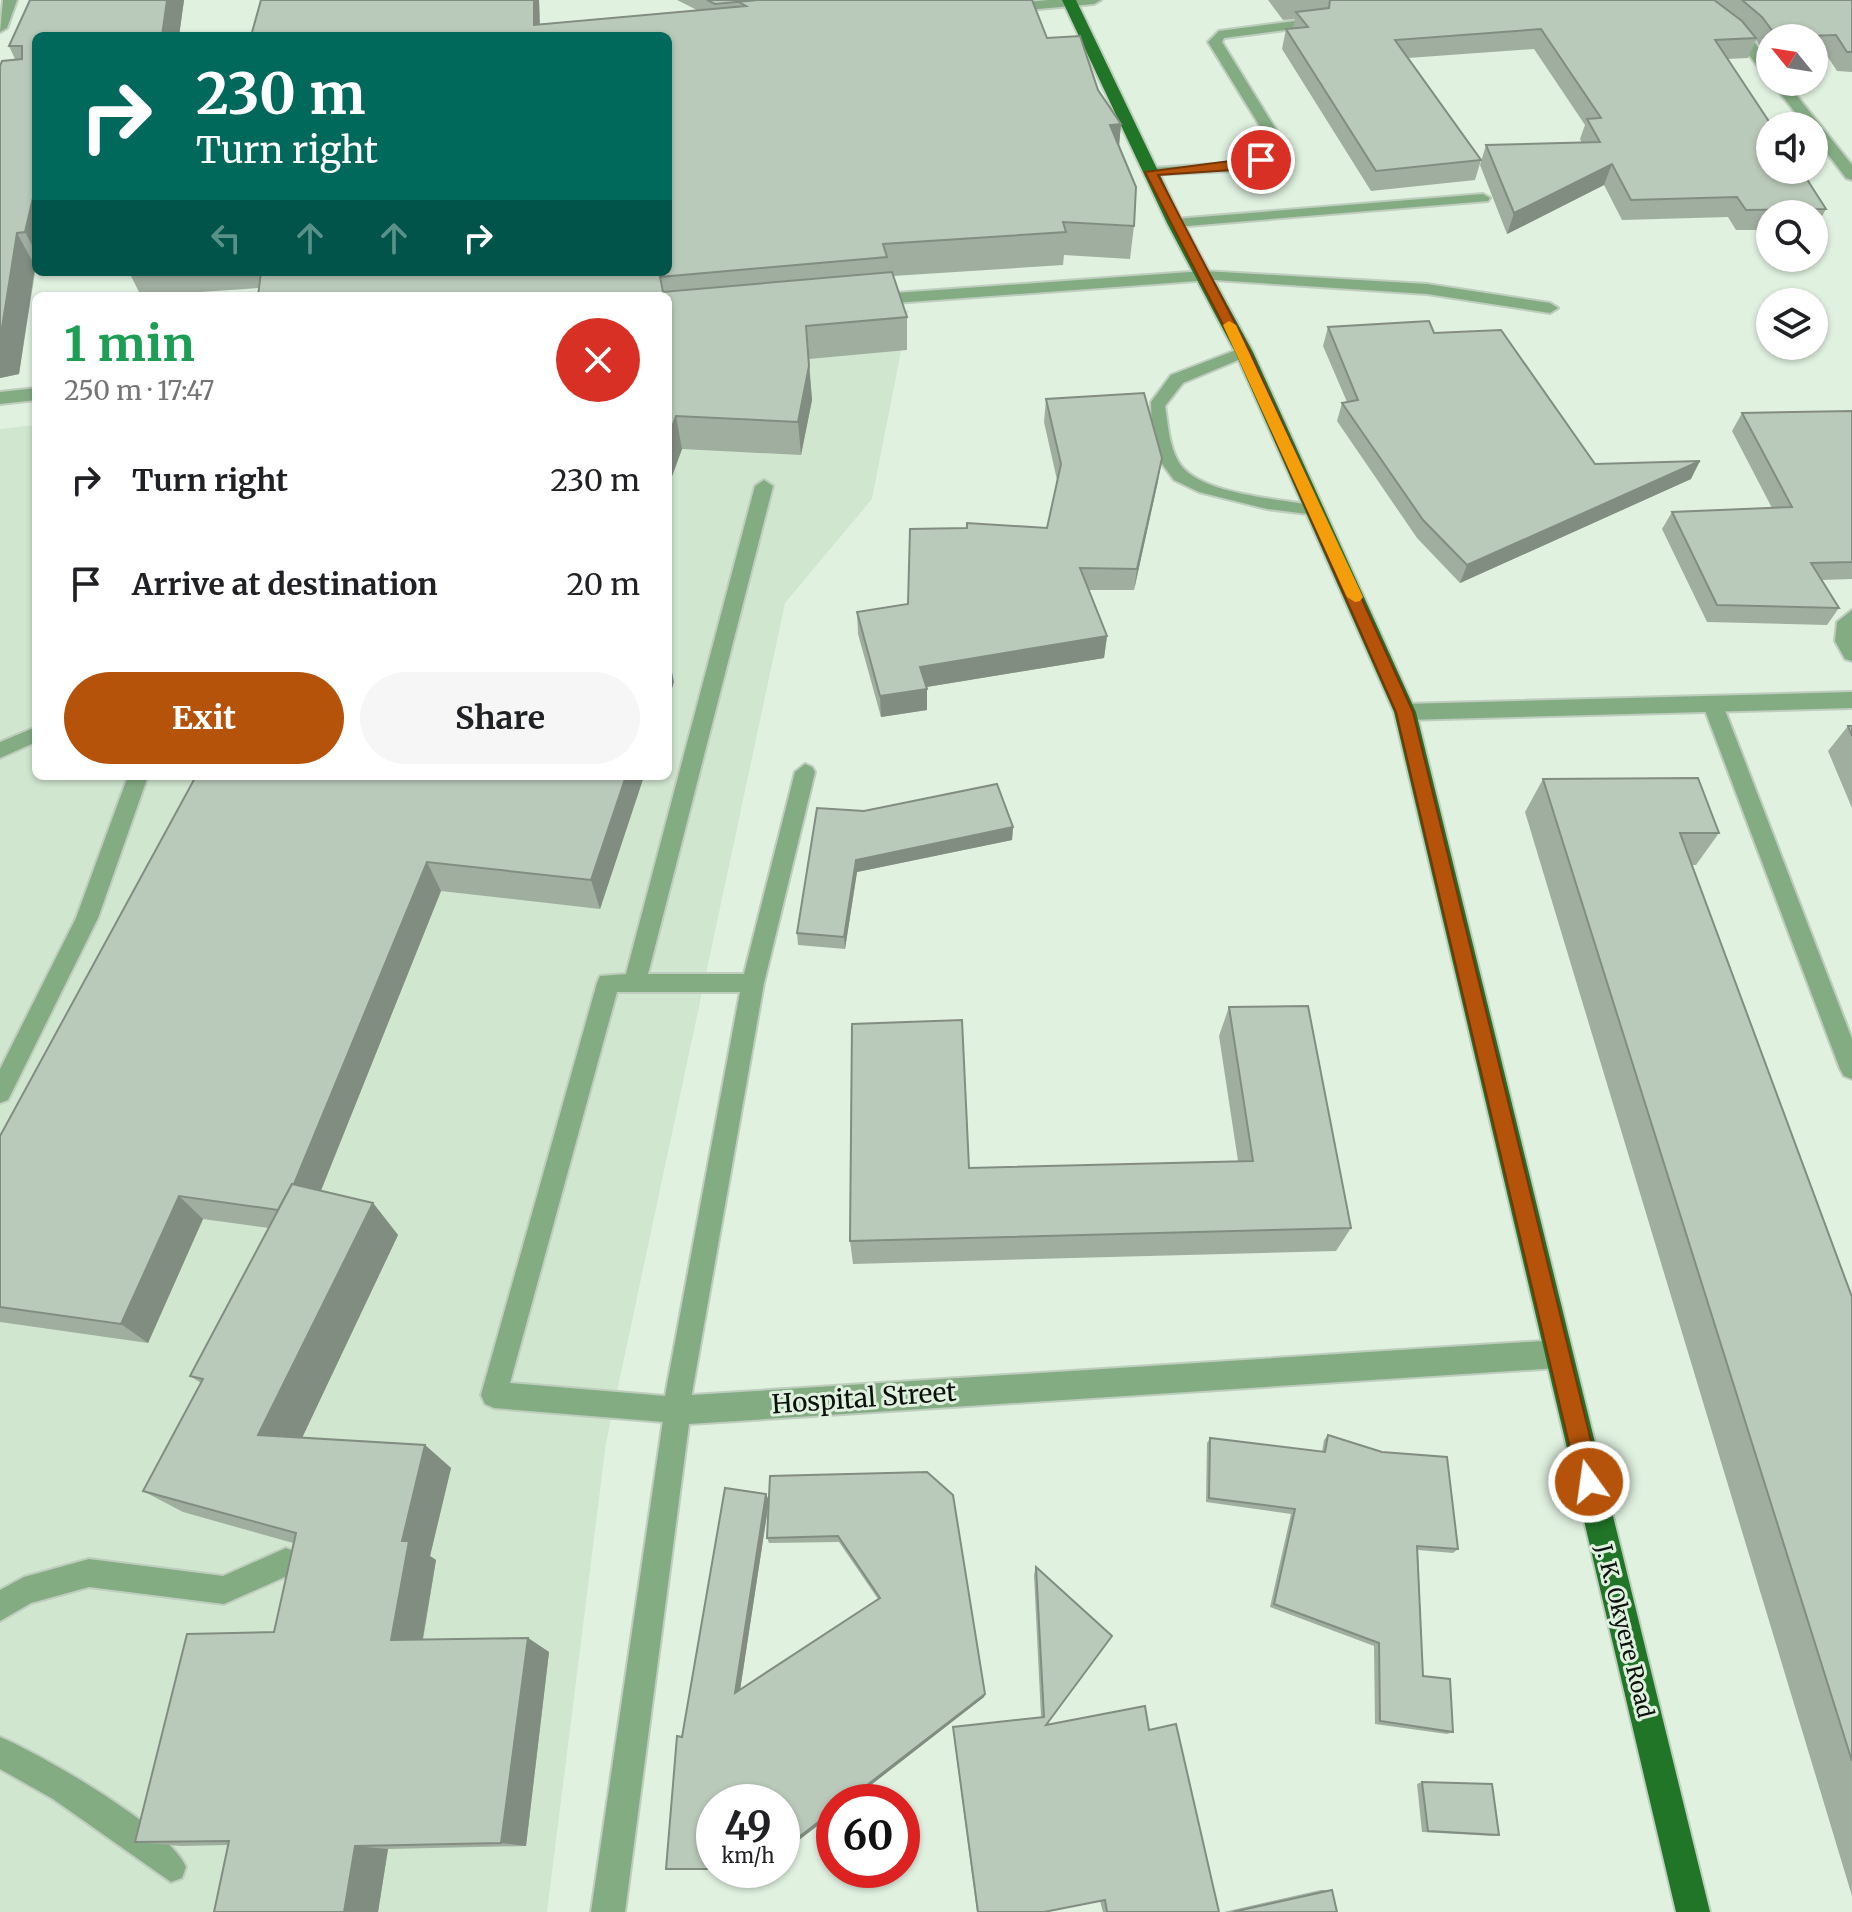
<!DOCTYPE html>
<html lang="en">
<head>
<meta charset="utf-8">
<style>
  :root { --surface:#fff; --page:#f6f6f6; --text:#202124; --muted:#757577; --accent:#b45309 }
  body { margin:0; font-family:Merriweather,serif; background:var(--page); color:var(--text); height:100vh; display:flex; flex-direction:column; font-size:30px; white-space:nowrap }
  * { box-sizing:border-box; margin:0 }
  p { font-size:26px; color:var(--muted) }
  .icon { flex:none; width:44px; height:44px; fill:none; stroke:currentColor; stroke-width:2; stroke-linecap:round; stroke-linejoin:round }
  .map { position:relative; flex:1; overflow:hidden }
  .panel { position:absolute; left:32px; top:292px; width:640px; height:488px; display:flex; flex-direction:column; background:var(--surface); border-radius:12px; box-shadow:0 2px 6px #0004 }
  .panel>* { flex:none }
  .guide { position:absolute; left:32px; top:32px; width:640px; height:244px; border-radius:12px; box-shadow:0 2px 6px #0004; background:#00695c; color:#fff; overflow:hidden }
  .needle { width:52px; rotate:300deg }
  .buttons { position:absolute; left:1756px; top:24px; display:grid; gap:16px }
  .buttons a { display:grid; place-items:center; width:72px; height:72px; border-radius:50%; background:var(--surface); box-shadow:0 2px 6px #0004; font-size:40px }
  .speed { position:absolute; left:696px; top:1784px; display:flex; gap:16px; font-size:40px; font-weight:700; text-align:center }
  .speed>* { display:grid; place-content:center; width:104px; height:104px; border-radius:50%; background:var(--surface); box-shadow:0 2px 6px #0004; line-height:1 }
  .speed small { font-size:20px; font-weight:400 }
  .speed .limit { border:12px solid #d22; background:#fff; color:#111 }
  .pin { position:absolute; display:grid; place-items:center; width:68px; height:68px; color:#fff; margin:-34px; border:4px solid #fff; border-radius:50%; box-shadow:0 2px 8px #0007 }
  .me { position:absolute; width:88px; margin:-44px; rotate:346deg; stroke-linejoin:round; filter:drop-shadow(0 0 6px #0008) }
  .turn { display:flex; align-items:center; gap:28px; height:168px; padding:0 32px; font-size:36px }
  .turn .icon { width:104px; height:104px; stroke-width:2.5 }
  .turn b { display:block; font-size:56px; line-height:68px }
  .lanes { display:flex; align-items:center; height:76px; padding:0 32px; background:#0003; justify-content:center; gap:40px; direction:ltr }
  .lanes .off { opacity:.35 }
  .round { display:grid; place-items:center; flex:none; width:84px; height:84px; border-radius:42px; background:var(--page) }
  .headline { display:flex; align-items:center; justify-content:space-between; height:136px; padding:0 32px }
  h1 { font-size:48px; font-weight:700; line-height:60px; color:#1e9e55 }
  .primary-button { display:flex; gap:16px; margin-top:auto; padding:16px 32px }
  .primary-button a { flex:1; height:92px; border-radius:48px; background:var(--accent); color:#fff; font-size:32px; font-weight:700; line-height:92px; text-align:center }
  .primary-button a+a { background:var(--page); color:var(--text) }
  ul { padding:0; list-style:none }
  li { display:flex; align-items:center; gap:24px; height:104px; padding:0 32px }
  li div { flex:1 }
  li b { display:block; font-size:30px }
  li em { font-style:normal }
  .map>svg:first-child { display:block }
</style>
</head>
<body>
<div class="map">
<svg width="1852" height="1912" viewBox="0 0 1852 1912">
  <rect width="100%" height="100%" fill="#e0f1e0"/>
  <!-- built -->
  <path fill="#d0e6cf" d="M909,310l-37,189 -87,104 -179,840 -59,469h-547v-1483l36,-4v351h632v-434z"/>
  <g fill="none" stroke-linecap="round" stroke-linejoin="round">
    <!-- service casing -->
    <g stroke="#becdbe" stroke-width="4">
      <g id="service">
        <path d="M1319,18l5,1v6l-100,13 -2,4 58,94v18l-49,17 -85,4 -2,-3 7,-4 80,-5 37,-14 -2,-13 -58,-94 11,-11z"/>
        <path d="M1483,194l7,4 -2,3 -313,26 -7,-4 7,-4z"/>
        <path d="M1204,271l223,13 123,19 8,5 -8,5 -123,-19 -228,-15v-6z"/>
        <path d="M1244,347l8,5 -2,3 -67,28 -18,23c3,19 4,39 13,55 20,36 109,37 146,47v8l-57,-7 -68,-17 -25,-12 -14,-19 -8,-27 -1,-32 20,-27z"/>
        <path d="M764,480l9,6 -125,488h96l51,-202 10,-8 7,3 3,5 -51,211 -75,427 -4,9 -9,4 -182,-15 -9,-4 -4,-9 116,-412 3,-7 26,-2 129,-488zM617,992h123l-75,404 -155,-13z"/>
        <path d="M1852,610v51l-7,-2 -10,-18 2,-19z"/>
        <path d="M1713,698l10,7 129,334v40l-8,-3 -4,-7 -137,-364z"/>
        <path d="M36,727v15l-36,16v-16z"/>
        <path d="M128,776h20l-50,142 -90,182 -8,3v-34l76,-151z"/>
        <path d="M286,1548l10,4 4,10 -4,10 -72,32 -135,-17 -58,16 -31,18v-31l24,-13 65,-18 134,17z"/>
        <path d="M0,1737c41,17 171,92 186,130l-4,11 -11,4 -118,-83 -53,-30z"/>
      </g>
    </g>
    <!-- minor casing -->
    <g stroke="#becdbe" stroke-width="4">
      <g id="minor">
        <path d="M3,0h14l-10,28 -7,4z"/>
        <path d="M1048,0h53l-7,4 -89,8 -7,-4 7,-4z"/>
        <path d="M1685,0c30,0 85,45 85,76l-5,-1 -29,-36z"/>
        <path d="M1771,82h15l66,83v15l-6,-2 -32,-42v-10h-8z"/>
        <path d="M1204,271l8,5 -2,4 -343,25 -8,-5 8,-5z"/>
        <path d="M36,388v12l-36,4v-12z"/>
        <path d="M1852,692v16l-447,12 -11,-8 11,-8z"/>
      </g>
    </g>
    <!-- tertiary casing -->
    <g stroke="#becdbe" stroke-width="4">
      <path id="tertiary" d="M1558,1340l10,4 4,10 -4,10 -10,4 -869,56 -64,488h-34l75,-512 10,-4z"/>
    </g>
    <!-- primary casing -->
    <g stroke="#becdbe" stroke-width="4">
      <path id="primary" d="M1062,0h14l107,223 70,129 163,360 294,1200h-34l-282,-1200 -159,-360 -68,-129z"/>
    </g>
    <!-- service -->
    <use href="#service" fill="#84ac83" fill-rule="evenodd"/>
    <!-- minor -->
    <use href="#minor" fill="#84ac83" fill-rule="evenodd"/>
    <!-- tertiary -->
    <use href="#tertiary" fill="#84ac83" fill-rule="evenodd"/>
    <!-- primary -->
    <use href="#primary" fill="#207527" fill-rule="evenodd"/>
  </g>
  <!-- wall -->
  <g fill="#a0aea0">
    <path d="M30,0h154l-5,36h-143v230l-17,108 -19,4v-312l2,-5 13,-2 -6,-13z"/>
    <path d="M539,0l1,24 157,-14 -20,-10h355l15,38 51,52 23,34 -2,22 15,80 -4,33 -66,-4 -1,10 -170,11 14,41v33l-98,9 3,41 -11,55 -119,-6 -14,38v-191l-409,-8 -118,8 -12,-24h539l-417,-236z"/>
    <path d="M1268,0h584v72l-15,-1 -11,-17 -12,1v-17h-44v19h-2l-12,-17 -8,18 -21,1 99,150 -11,20h-1v-15h-44v16h-34l-8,-13 -106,3 -18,-35 -97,49 -27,-69 6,-20 96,-2 -2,-4 5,-14 -51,-76 -126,9 73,102 -6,20 -104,11 -89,-142 4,-20 7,-1 2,-9 -12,1z"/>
    <path d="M1328,327l106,6 161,131 96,15 -231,104 -43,-45 -80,-117 5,-18 5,-1 -24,-56z"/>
    <path d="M1046,399l112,82 -24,109h-45l18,46 -3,22 -177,29v23l-46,7 -23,-83 -1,-22 51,-8 139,-76 10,-48 -13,-58z"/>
    <path d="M1852,411v168l-30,1 17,28 -12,17 -120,-3 -45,-93 10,-17 100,-4 -40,-77 10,-18z"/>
    <path d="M1848,726h4v82l-24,-57z"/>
    <path d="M196,776h448l-44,133 -159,-18 -120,299 52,13 25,32 -96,203 123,7 26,23 -21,88 6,4 -13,80 105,-2 21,14 -23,194 -138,3 -10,63h-164l14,-67 -47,1 -46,-4 139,-210 19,-89 -110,-31 -40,-21 58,-108 -11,-7 79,-148 -66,-9 -55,124 -148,-21v-186z"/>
    <path d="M1543,779l176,54 -23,32h-5l161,432v599l-327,-1084z"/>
    <path d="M817,808l196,19 -1,13 -155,32 -12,77 -47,-4 -1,-12z"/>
    <path d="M1229,1007l122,221 -15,23 -483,13 -3,-23 119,-73 269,-7 -19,-125z"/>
    <path d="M1328,1435l130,114 -5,4 -35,-3 5,126 30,56 -6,2 -72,-10 -1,-78 -104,-39 21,-93 -85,-12 1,-59 3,-5 112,14 2,-12z"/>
    <path d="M927,1472l58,222 -1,3 -135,105h-15v11l-52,40v-51l-100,-65 84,-243 3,7 -29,189 138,-91 -39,-57 -70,1 -2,-5z"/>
    <path d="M1036,1567l11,158 102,5 70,182h-116l-3,-11 -56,11h-67l-24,-181v-4l88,-10 -7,-142z"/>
    <path d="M1422,1782l77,53 -6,1 -71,-4 -5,-48z"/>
    <path d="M1321,1890h11l5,22h-113z"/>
  </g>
  <!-- shaded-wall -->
  <g fill="#828d82">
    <path d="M167,0h17l-5,36h-17z"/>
    <path d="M534,0h5l1,36 -6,-11z"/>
    <path d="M1121,124l-3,32 -8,-31z"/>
    <path d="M1612,164l-8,21 -97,49 7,-21z"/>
    <path d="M33,198h3v55l-11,-21z"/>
    <path d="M17,233l18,33 -16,108 -19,4v-38z"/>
    <path d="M809,366l3,34 -11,55 -3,-33z"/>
    <path d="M676,416l6,33 -14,38v-49z"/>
    <path d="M1162,458l-4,23 -24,109 3,-21z"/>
    <path d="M1700,461l-9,18 -231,104 7,-18z"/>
    <path d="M1107,636l-3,22 -184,30v-21z"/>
    <path d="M668,652l6,30 -6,20z"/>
    <path d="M927,689v21l-46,7 -1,-21z"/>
    <path d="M626,776h18l-44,133 -9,-29z"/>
    <path d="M1013,827l-1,13 -155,32 -12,77 -1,-12 12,-77z"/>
    <path d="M427,862l14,29 -137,342 -21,-23z"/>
    <path d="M179,1196l24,23 -55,124 -27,-19z"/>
    <path d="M373,1203l25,32 -106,224 -34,-24z"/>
    <path d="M425,1445l26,23 -21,88 6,4 -16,94 -29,-14 11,-99z"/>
    <path d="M766,1494l3,7 -30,196 -4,-4z"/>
    <path d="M528,1638l21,14 -23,194 -25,-3z"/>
    <path d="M985,1694l-1,3 -135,105h-4z"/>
    <path d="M834,1810v3l-52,40v-3z"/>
    <path d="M355,1846l33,3 -10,63h-34z"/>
  </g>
  <!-- building -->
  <g fill="#bacaba" stroke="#828d82" stroke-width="2">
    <path d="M30,0h137l-5,36h-126v162h-3l-8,34 -8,1 -17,107v-274l2,-5 20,-2v-13h-13z"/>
    <path d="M261,0h273v25l212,-19 -9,-5 20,-1h275l15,38 33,-2 18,54 23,34 -11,1 26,62 -2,39 -71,-4 3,10 -183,12 4,13 -227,20 3,15 229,-20 15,45 -101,9 3,40 -11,56 -122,-6 -8,22v-142h-410l3,-24h407v-236h-417z"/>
    <path d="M707,0h50l-42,4z"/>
    <path d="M1330,0h384l28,21 14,17 -41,2 57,86h-2v44h31l25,39 -80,1 -9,-13 -106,3 -19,-36 -98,49 -28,-68 114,-3 -13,-23 14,-1 -60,-89 -146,11 86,120 -105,11 -90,-142 22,-2 -12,-15 33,-4z"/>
    <path d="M1742,0h110v52h-5l-11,-17 -59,2 -15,-20z"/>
    <path d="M1429,321l5,12 67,-3 94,134 105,-3 -233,104 -44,-45 -81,-117 16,-3 -30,-73z"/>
    <path d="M1144,393l18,65 -25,111 -57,-1 27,68 -187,31 7,22 -47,7 -23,-84 51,-8 2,-75 57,-1v-5l80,5 14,-64 -15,-65z"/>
    <path d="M1852,411v151l-41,1 28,45 -122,-3 -45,-93 120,-5 -50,-94z"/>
    <path d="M1848,726h4v10z"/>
    <path d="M196,776h430l-35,104 -164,-18 -133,322h-2l-14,26 -99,-14 -58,128 -121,-17v-171z"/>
    <path d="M1698,778l21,55h-39l172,464v464l-309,-982z"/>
    <path d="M997,784l16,43 -157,33 -12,77 -47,-4 20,-125 47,3z"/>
    <path d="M1308,1006l43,222 -501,13 2,-217 110,-4 7,148 284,-7 -24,-154z"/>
    <path d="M292,1184l81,19 -115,232 167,10 -23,96h7l-18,99 137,-2 -27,205 -146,3 -11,66h-130l15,-71 -94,1 52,-208 87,-2 22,-99 -153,-42 60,-112 -13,-3z"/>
    <path d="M1328,1435l54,17 65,5 11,92 -41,-3 6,130 27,3 3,53 -73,-11 -1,-78 -105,-39 21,-95 -86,-11 1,-60 115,14z"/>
    <path d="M927,1472l26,23 32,199 -140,108h-11v8l-52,40v-48h-68v67h-48l11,-133 5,1 43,-249 41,6 -31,199 145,-95 -42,-62 -71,2 3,-62z"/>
    <path d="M1036,1567l76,69 -66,89 99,-19 4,24 27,-6 43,188h-112l-2,-12 -61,12h-66l-25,-185 91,-10z"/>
    <path d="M1422,1782l70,2 7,51 -71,-4z"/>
    <path d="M1332,1890l5,22h-104z"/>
  </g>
  <!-- route -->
  <path fill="#b45309" stroke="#753606" stroke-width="2" d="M1261,157l5,3 -1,3 -33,7 -74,5 92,177 163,360 188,770 -4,8 -8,4 -8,-4 -3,-8 -182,-770 -159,-360 -92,-180z"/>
  <!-- slow -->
  <path fill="#f59e0b" d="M1229,321l7,4 127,272 -3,4 -5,1 -8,-5 -124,-272z"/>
  <g text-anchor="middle" stroke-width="6" stroke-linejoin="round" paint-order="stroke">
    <!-- street labels -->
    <g font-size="22" fill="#0b110b" stroke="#e0f1e0">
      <text transform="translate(1625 1631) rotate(76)" y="8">J. K. Okyere Road</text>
    </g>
    <!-- near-street labels -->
    <g font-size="26" fill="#0b110b" stroke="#e0f1e0">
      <text transform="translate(864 1398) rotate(-4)" y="9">Hospital Street</text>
    </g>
  </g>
</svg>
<div class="buttons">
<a><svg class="needle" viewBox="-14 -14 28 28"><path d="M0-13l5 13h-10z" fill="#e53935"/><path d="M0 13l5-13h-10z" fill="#757577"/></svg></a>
<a><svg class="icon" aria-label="sound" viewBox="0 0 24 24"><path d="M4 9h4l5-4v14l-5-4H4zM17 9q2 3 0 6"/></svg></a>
<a><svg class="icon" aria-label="search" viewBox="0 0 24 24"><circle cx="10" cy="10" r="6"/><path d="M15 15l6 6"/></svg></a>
<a><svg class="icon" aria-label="layers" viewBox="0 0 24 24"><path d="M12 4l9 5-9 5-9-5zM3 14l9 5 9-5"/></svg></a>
</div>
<div class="speed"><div>49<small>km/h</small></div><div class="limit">60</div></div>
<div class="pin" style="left:1261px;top:160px;background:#d93025"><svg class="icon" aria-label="arrive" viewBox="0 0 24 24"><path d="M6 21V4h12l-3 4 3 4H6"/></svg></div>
<svg class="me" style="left:1589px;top:1482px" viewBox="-20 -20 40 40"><circle r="17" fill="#b45309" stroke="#fff" stroke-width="3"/><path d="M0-11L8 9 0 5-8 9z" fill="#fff"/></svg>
<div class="guide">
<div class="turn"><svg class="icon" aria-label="right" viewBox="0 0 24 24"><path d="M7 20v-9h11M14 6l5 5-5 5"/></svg><div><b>230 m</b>Turn right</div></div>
<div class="lanes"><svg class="icon off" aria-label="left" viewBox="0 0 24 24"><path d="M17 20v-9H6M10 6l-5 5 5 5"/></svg><svg class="icon off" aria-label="ahead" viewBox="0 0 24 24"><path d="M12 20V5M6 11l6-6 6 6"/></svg><svg class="icon off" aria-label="ahead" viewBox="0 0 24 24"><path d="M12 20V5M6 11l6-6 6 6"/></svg><svg class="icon" aria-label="right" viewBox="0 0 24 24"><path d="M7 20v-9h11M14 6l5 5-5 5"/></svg></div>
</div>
<section class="panel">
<div class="headline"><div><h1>1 min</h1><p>250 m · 17:47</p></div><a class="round" style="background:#d93025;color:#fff"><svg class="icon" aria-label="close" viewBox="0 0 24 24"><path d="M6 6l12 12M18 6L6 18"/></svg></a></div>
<ul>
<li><svg class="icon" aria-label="right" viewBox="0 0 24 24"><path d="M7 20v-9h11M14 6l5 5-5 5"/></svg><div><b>Turn right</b></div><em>230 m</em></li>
<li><svg class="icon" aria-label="arrive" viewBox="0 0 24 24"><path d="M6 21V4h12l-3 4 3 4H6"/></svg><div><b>Arrive at destination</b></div><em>20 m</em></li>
</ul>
<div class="primary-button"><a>Exit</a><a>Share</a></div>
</section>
</div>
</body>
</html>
